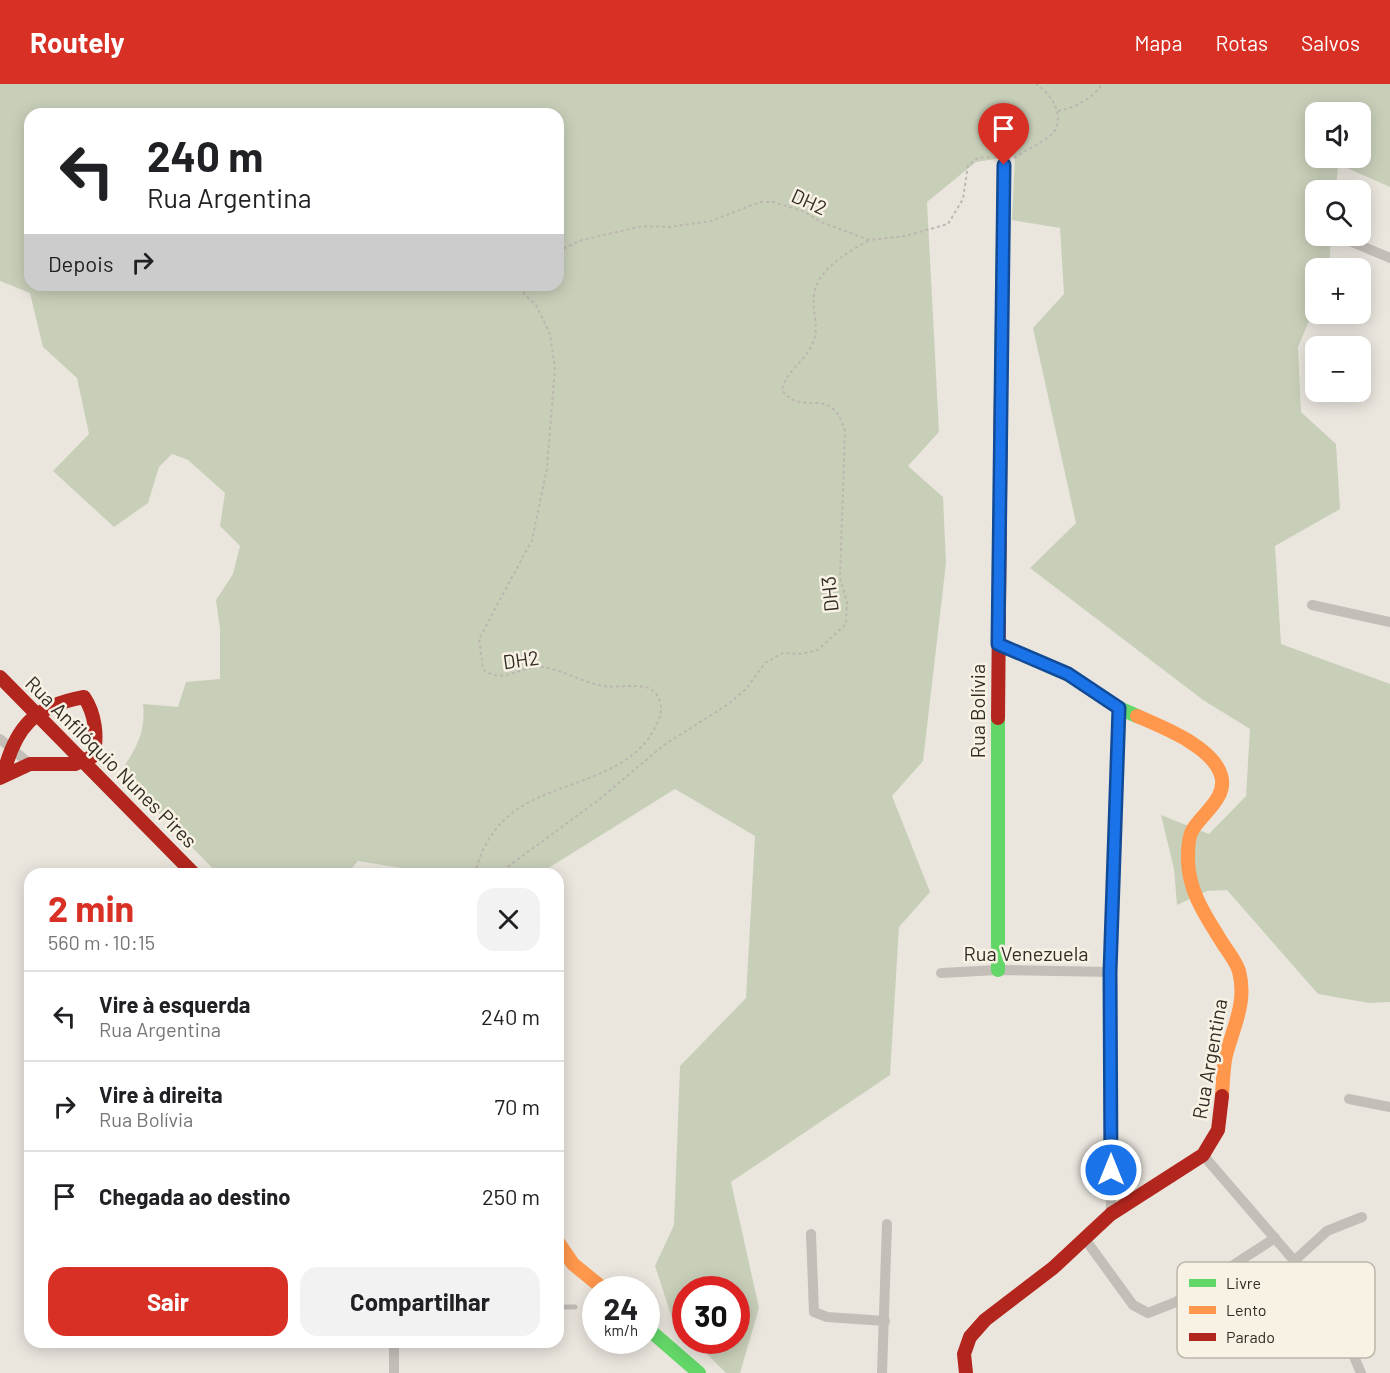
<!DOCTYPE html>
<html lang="pt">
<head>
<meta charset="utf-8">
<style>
  :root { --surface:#fff; --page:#f2f2f2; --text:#202124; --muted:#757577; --line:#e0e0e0; --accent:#d93025 }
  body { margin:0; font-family:Barlow,sans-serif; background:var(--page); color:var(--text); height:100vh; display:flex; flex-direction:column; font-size:22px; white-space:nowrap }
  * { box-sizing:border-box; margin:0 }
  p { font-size:20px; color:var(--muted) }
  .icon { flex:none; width:33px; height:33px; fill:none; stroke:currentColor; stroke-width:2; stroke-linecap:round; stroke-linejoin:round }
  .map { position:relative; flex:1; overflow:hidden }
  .sheet { position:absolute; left:24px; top:784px; width:540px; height:480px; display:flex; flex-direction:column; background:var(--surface); border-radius:18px; box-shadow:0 3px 15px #0003 }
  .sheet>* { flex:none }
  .hud { position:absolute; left:24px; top:24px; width:540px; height:183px; border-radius:18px; box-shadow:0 3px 15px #0003; background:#fff; color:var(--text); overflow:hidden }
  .controls { position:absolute; left:1305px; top:18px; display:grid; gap:12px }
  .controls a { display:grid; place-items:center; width:66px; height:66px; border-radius:12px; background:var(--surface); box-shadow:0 3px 15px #0003; font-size:30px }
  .speed { position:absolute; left:582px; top:1192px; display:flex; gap:12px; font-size:30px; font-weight:700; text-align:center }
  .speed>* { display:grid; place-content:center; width:78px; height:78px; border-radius:50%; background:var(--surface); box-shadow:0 3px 15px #0003; line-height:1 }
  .speed small { font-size:15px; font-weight:400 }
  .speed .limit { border:9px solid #d22; background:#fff; color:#111 }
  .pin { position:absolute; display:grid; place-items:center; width:51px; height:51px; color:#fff; margin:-62px -26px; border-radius:50% 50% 50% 0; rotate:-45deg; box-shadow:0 0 6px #0007 }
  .pin .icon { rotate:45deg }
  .me { position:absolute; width:66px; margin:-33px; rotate:0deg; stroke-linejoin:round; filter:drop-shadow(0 0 4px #0008) }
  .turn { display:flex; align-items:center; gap:21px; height:126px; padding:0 24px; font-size:27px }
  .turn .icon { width:78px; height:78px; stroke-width:2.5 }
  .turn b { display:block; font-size:42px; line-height:51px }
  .then { display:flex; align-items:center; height:57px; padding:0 24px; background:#0003; gap:12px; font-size:22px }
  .round { display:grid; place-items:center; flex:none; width:63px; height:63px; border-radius:18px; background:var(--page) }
  .headline { display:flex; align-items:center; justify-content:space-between; height:102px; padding:0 24px }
  h1 { font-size:36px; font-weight:700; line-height:45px; color:var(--accent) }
  .button { display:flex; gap:12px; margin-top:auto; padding:12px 24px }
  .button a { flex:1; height:69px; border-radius:18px; background:var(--accent); color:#fff; font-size:24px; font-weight:700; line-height:69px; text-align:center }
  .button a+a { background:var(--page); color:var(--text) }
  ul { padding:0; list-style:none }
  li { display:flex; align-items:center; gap:18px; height:90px; padding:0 24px; border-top:2px solid var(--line) }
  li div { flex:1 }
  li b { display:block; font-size:22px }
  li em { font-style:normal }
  header { display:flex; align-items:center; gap:36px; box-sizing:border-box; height:84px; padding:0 30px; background:var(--accent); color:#fff }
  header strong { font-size:28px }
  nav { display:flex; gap:33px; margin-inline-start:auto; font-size:21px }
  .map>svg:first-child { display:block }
</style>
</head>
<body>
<header>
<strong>Routely</strong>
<nav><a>Mapa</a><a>Rotas</a><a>Salvos</a></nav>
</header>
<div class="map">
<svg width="1390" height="1289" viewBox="0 0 1390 1289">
  <rect width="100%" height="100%" fill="#eae6de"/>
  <!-- green -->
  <path fill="#c8cfb9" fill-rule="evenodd" d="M0,0h1390v103l-52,-23 -2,26h-20v46h15l-2,32h-13l-1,39 -17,40 3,65 35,32 4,65 -65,37 6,98 109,40v318l-21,1 -51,-9 -91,-104 -20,1 -30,14 -3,-36 -13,-54 48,19 37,-38 4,-67 -47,-29 -173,-132 46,-45 -43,-195 31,-34 -4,-66 -48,-8 3,-64 -39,6 -49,40 12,230 -31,34 35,31 3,66 -23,198 -31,35 38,96 -31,35 -9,148 -159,107 28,126 -19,65h-14l-32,-32h42v-51h-50l-1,42 -13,-14 -17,-52 19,-41 6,-159 66,-68 9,-162 -80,-47 -136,85h-133l-5,-6 -43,-7 -11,13h-129l-98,-101c16,-25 26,-39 23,-69l35,3 8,-25 34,-3v-50l-4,-29 17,-26 7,-28 -20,-20 5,-33 -37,-33 -16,-6 -13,13 -11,36 -34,24 -61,-56 36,-37 -12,-56 -34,-31 -13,-54 -30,-12zM1316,28h44v46h-44zM30,30h528v171h-528z"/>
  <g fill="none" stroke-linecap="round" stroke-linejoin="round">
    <!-- path -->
    <g stroke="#bbb7b0" stroke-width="2" stroke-dasharray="3 3" stroke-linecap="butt">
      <path d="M1058,27c18,-4 34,-12 44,-27"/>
      <path d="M1014,74c9,-6 35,-19 40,-26 11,-18 -3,-38 -18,-48"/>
      <path d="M558,167l24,-11 61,-14 26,1 42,-6 49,-19h13l30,9 18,11 48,18 36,-4 43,-12 15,-25 5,-34 10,-7 14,-1"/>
      <path d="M475,790c5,-23 17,-45 37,-61 43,-33 115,-32 143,-85 4,-9 8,-16 5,-26 -1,-7 -8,-14 -15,-15 -15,-3 -31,2 -46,-2 -19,-4 -37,-15 -56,-18 -23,-2 -41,19 -60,2l-4,-30 53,-99 15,-72 8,-100 -5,-34 -14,-29 -12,-11 -5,-9"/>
      <path d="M498,790l103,-76 63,-53 63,-40 19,-16 19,-26 18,-10 18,1 17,-4 28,-26 1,-22 -7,-24 5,-147c-14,-49 -42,-12 -63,-41 4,-19 22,-28 30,-45 9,-20 -1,-33 2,-51 4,-26 35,-42 55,-54"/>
    </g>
    <!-- lane -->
    <path stroke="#c3beb7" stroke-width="5" d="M558,1223h17"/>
    <!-- street -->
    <g stroke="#c3beb7" stroke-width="10">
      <path d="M1338,152l52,22"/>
      <path d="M1312,521l78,17"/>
      <path d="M0,655l30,25"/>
      <path d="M941,889l57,-3 112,2"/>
      <path d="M1349,1015l41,8"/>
      <path d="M1203,1071l113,131 30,52 15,35"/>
      <path d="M1111,1130l-1,-242 9,-264"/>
      <path d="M811,1150l3,78 13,5 58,4"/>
      <path d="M1085,1155l48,66 15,8 28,-11 99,-64"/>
      <path d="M1294,1177l33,-30 35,-14"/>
      <path d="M394,1258v31"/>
      <path d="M882,1289l5,-149"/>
    </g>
    <!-- fast -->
    <g stroke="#63d668" stroke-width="14">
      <path d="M1001,306l3,-225"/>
      <path d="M998,560l70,30 51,34 18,8"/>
      <path d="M998,634v252"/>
      <path d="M646,1243l53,46"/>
    </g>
    <!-- slow -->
    <g stroke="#ff974d" stroke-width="14">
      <path d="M1137,632c25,11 75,30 84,59 7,22 -18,38 -28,54 -4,6 -5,19 -5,27 -1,35 19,62 37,91 5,7 11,15 14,24 8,31 -5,54 -13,84 -3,13 -3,27 -4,41"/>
      <path d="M558,1158l15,22 32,26"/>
    </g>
    <!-- jam -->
    <g stroke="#b3261e" stroke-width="14">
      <path d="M0,593l194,197"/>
      <path d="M998,634l3,-328"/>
      <path d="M0,694l30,-14h45l17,-7c7,-18 3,-44 -8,-60 -50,9 -69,30 -81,79"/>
      <path d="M966,1289l-2,-19 6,-17 15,-17 68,-52 58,-54 92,-59 15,-25 4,-34"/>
    </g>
  </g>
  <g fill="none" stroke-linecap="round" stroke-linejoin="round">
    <!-- route casing -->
    <g stroke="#114b97" stroke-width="15">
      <path id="route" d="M1004,81l-6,479 70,30 51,34 -9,264 1,198"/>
    </g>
    <!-- route -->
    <use href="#route" stroke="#1a73e8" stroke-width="10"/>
  </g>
  <g text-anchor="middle" stroke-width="5" stroke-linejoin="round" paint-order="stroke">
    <!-- street labels -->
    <g font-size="20" fill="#332c26" stroke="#f7f2e4">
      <text transform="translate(809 118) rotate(24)" y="7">DH2</text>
      <text transform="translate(830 510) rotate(-96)" y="7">DH3</text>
      <text transform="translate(521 576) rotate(-8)" y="7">DH2</text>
      <text transform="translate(978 627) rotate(-90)" y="7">Rua Bolívia</text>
      <text transform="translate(111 678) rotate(45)" y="7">Rua Anfilóquio Nunes Pires</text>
      <text x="1026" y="877">Rua Venezuela</text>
      <text transform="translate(1210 975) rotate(-80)" y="7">Rua Argentina</text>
    </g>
  </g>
  <!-- legend -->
  <rect x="1177" y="1178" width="198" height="96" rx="9" fill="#f7f2e4" stroke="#bcb7ab" stroke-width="1.5"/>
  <rect x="1189" y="1195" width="27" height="8" fill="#63d668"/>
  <rect x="1189" y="1222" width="27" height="8" fill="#ff974d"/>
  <rect x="1189" y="1249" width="27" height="8" fill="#b3261e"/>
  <g font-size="16" fill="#332c26">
    <text x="1226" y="1205">Livre</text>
    <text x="1226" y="1232">Lento</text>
    <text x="1226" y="1259">Parado</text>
  </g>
</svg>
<div class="controls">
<a><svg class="icon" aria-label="sound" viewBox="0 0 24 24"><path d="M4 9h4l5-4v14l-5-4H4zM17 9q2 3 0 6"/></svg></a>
<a><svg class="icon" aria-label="search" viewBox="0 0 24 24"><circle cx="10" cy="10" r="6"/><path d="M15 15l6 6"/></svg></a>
<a>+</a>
<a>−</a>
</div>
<div class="speed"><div>24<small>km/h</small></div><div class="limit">30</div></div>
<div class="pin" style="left:1004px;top:81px;background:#d93025"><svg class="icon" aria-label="arrive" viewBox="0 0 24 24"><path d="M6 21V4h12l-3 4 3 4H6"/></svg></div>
<svg class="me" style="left:1111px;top:1086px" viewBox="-20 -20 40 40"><circle r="17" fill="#1a73e8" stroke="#fff" stroke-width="3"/><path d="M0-11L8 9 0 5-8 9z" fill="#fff"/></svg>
<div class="hud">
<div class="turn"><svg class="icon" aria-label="left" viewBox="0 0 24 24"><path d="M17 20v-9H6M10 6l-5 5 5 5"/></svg><div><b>240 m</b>Rua Argentina</div></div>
<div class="then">Depois<svg class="icon" aria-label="right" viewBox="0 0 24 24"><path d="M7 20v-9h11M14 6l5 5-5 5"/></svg></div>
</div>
<section class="sheet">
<div class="headline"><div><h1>2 min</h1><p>560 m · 10:15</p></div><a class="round"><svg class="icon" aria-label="close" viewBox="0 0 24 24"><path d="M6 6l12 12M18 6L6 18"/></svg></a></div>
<ul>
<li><svg class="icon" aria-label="left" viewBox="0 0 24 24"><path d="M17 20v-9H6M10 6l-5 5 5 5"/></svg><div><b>Vire à esquerda</b><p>Rua Argentina</p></div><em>240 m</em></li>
<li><svg class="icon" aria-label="right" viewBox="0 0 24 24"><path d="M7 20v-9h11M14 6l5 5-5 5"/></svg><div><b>Vire à direita</b><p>Rua Bolívia</p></div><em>70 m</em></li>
<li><svg class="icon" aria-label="arrive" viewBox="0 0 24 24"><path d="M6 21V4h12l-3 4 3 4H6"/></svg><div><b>Chegada ao destino</b></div><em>250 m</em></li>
</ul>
<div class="button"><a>Sair</a><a>Compartilhar</a></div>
</section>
</div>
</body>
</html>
